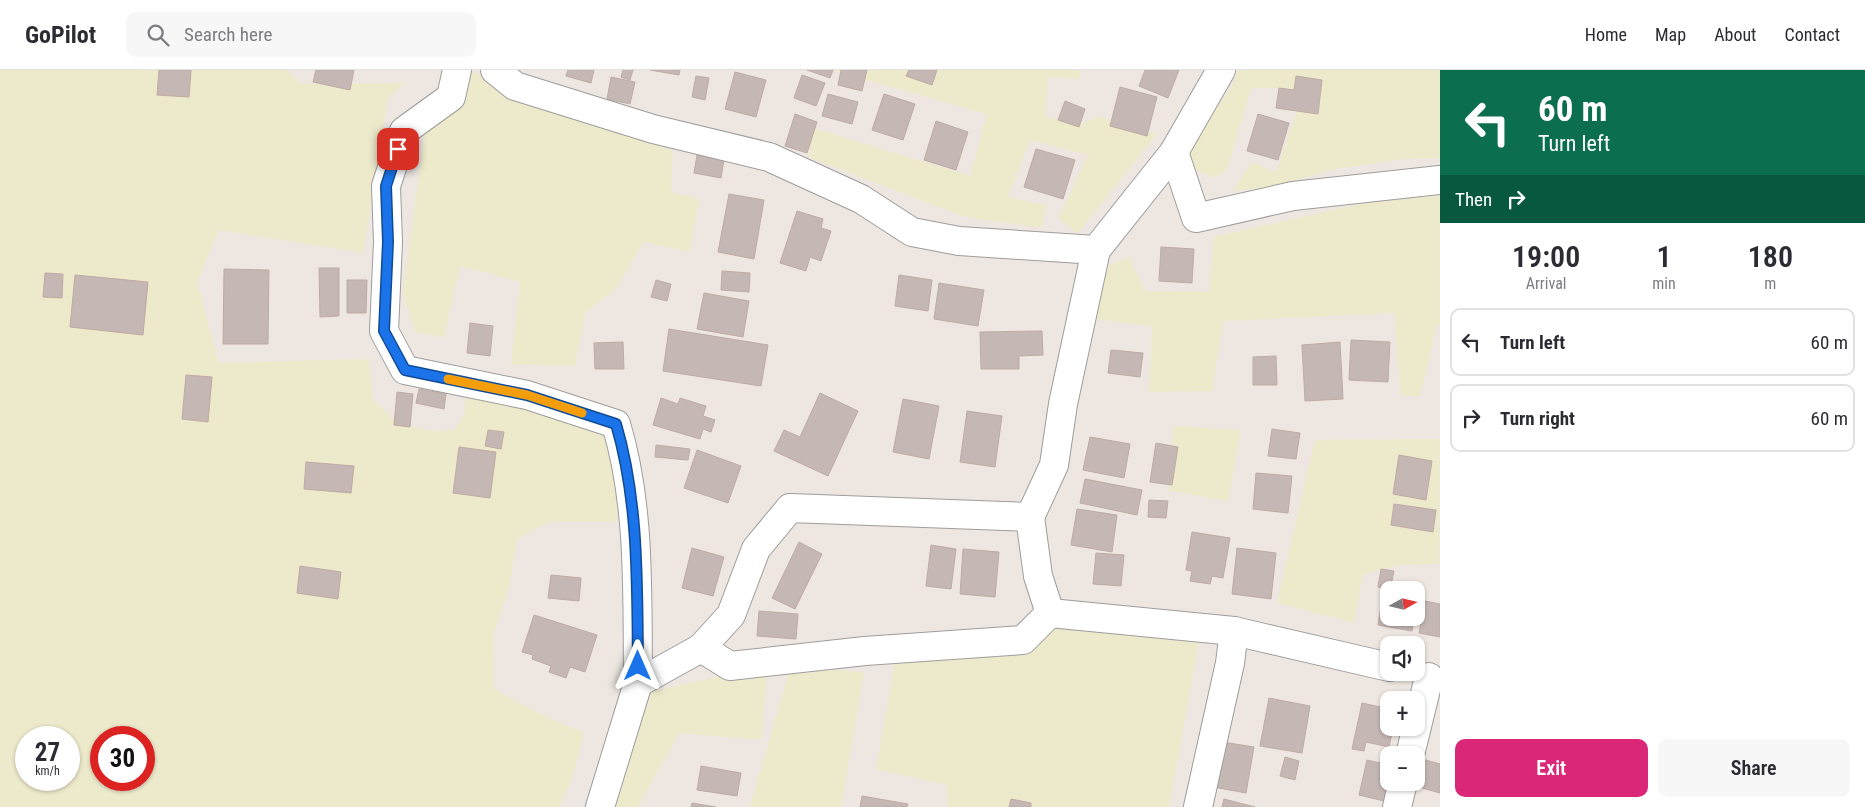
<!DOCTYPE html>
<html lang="en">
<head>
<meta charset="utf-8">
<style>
  :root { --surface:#fff; --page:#f7f7f7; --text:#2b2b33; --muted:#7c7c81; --line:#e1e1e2; --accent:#db2777 }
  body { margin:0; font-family:"Roboto Condensed",sans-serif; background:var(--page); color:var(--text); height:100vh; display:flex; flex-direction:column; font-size:19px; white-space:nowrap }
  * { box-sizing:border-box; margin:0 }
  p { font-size:16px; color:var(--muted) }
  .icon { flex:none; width:28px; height:28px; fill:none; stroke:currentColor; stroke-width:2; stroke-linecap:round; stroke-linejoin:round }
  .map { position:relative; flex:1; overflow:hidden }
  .side { display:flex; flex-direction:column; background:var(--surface); width:425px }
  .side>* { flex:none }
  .guide { background:#0b6e4f; color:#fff; overflow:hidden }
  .needle { width:32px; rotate:82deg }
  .controls { position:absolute; left:1380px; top:511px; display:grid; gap:10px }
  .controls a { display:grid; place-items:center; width:45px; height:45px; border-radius:10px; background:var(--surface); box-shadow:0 1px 4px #0004; font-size:25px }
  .speed { position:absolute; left:15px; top:656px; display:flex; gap:10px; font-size:25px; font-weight:700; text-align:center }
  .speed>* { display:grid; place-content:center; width:65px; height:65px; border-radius:50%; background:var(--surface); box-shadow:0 1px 4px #0004; line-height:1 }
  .speed small { font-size:12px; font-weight:400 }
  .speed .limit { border:8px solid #d22; background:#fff; color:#111 }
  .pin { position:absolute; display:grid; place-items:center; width:42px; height:42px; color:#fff; margin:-21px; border-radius:10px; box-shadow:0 2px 8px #0006 }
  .me { position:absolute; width:55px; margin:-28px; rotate:0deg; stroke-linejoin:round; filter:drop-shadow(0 0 4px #0008) }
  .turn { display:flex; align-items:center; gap:18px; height:105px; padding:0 15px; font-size:22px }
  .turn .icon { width:65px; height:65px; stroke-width:2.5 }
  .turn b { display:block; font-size:35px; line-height:42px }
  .then { display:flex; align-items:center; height:48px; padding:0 15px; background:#0003; gap:10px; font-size:19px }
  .eta { display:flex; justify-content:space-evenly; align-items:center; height:85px; text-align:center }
  .eta b { font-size:30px; font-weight:600; line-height:35px }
  .cta { display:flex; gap:10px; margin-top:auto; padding:10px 15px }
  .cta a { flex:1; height:58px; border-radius:10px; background:var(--accent); color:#fff; font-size:20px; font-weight:600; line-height:58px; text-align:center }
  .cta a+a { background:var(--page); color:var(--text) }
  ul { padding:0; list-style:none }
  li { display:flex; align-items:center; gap:15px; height:68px; margin:0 10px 8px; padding:0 5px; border:2px solid var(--line); border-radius:10px }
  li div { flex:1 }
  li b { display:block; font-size:19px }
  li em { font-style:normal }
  header { display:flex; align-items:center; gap:30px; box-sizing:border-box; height:70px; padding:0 25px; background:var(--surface); border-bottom:1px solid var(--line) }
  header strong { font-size:24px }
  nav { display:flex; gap:28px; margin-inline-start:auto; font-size:18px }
  .search { width:350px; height:45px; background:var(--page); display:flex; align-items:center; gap:12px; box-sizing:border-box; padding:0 18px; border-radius:10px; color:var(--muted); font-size:19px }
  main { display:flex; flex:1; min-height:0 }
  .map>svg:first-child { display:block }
</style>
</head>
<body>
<header>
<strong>GoPilot</strong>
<div class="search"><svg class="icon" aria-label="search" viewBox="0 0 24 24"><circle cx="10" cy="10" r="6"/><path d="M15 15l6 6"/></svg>Search here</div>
<nav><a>Home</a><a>Map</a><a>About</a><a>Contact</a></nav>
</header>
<main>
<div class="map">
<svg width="1440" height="737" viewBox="0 0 1440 737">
  <rect width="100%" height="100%" fill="#eee7e1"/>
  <!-- farmland -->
  <g fill="#ede9cb" fill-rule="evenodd">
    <path d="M0,0h287l14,14 104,-1 -17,15 -25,155 -144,-23 -22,52 22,81 150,-4 4,41 27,24 31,7 24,-1 10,-18 1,-36 144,55 7,58 -1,33h-67l-32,17 -7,44 -17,52 1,54 44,24 46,20 -11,43 -14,31h-559zM26,668h43v42h-43zM101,668h43v42h-43z"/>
    <path d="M468,0l205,81 -2,41 29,7 -11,53 -45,-10 -28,46 -31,25 -10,53 -64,-2 9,-82 -60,-16 -16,71 -29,-5 -12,-40 24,-175z"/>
    <path d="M831,0h251l-3,9 -31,-2 -3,39 34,9 19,-9 59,18 -80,100 -18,-16 29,-63 -58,-15 -22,57 38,8 -4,23 -77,-11 -157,-60 6,-29 156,48 17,-62z"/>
    <path d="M1238,0h202v88l-36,1 -68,10 -66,18 -38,4 20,-29 24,11 23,-69 -20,-16h-28l-24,82 -13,8 -38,-17 56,-74z"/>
    <path d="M1440,124v130h-3l-17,73 -19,-2 -7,-82 -171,8 -11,70 -63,1 3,-66 -59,-7 10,-51 26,-11 16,34 64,1 5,-55 141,-32z"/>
    <path d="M1174,356l67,4 -13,71 -59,-10z"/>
    <path d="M1440,369l-1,125 -38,1 -38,9 -9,49 -77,-20 38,-163z"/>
    <path d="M1066,538l134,28 -31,171h-222v-22l-71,-16 20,-113 109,-13z"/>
    <path d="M768,596l-7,74 -82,-7 -41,74h-36l38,-113z"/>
    <path d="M790,598l74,4 -23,135h-91z"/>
  </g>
  <!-- building -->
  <g fill="#c5b8b4" stroke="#bfaaa3">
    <path d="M159,0h32l-2,27 -32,-2z"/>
    <path d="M316,0h38l-4,20 -37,-8z"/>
    <path d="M568,0h26l-3,13 -25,-7z"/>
    <path d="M623,0h10l-3,10 -9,-3z"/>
    <path d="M650,0h30l-1,5z"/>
    <path d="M807,0h26l-3,8z"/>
    <path d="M841,0h26l-5,21 -24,-6z"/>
    <path d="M909,0h28l-5,15 -26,-9z"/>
    <path d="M1145,0h34l-11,28 -29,-12z"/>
    <path d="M735,2l31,8 -10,37 -31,-8z"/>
    <path d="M802,5l23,8 -9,23 -22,-8z"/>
    <path d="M696,6l13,2 -4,22 -13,-3z"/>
    <path d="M1296,6l26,4 -4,34 -42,-6 3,-20 15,2z"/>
    <path d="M611,7l24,5 -5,22 -23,-5z"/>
    <path d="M1120,17l37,10 -10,39 -37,-10z"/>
    <path d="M828,24l30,8 -6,22 -30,-8z"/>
    <path d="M884,24l31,10 -12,36 -31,-10z"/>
    <path d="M1065,31l20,8 -6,18 -21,-7z"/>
    <path d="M795,44l22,8 -10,31 -22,-7z"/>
    <path d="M1258,44l31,9 -11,37 -31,-9z"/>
    <path d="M936,51l32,11 -12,38 -32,-10z"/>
    <path d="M1036,79l39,11 -12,39 -39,-12z"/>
    <path d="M697,85l27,4 -3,19 -27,-5z"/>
    <path d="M729,124l35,6 -10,59 -36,-7z"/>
    <path d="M797,141l26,8 -2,9 10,3 -10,30 -11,-4 -4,14 -26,-8z"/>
    <path d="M1161,177l33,2 -2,34 -33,-2z"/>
    <path d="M319,198h20v48l-19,1z"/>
    <path d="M224,199l45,1 -1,74h-45z"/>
    <path d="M722,201l28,2 -1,19 -28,-2z"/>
    <path d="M45,203l18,1 -1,24 -19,-1z"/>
    <path d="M75,205l73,7 -5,53 -73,-8z"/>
    <path d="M899,205l33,5 -4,31 -33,-5z"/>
    <path d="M347,210h20l-1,33h-19z"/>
    <path d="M656,210l15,4 -4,17 -16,-4z"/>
    <path d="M939,213l45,7 -6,36 -44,-7z"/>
    <path d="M704,223l45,8 -6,36 -46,-8z"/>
    <path d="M470,253l23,3 -3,30 -23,-3z"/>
    <path d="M669,259l99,16 -7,41 -98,-15z"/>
    <path d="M1042,261l1,24 -24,1v13h-38l-1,-37z"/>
    <path d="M1351,270l39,2 -2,40 -39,-2z"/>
    <path d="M623,272l1,27h-29l-1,-26z"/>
    <path d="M1340,272l3,57 -38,2 -3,-56z"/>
    <path d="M1111,280l32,3 -3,24 -32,-4z"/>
    <path d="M1276,286l1,29h-24v-28z"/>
    <path d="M186,305l26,2 -4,45 -26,-3z"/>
    <path d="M419,319l27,5 -2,15 -28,-6z"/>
    <path d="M397,322l16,2 -3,33 -16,-2z"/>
    <path d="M820,323l38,18 -30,65 -54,-25 10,-21 16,7z"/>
    <path d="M661,328l17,6 2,-6 26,8 -3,10 12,4 -4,12 -8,-3 -3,10 -47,-14z"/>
    <path d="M903,329l36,7 -10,53 -36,-7z"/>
    <path d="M967,341l35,5 -7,51 -35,-5z"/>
    <path d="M1272,359l28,4 -4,26 -28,-3z"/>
    <path d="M488,360l16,2 -3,17 -16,-3z"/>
    <path d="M1090,367l40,7 -6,34 -41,-8z"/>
    <path d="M1156,373l22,4 -6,38 -22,-3z"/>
    <path d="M656,375l34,4 -2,11 -33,-3z"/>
    <path d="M459,377l37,5 -6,46 -37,-5z"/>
    <path d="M697,380l44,16 -13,37 -44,-15z"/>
    <path d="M1399,385l33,6 -6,39 -33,-6z"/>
    <path d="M306,392l48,4 -3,27 -47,-4z"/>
    <path d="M1256,403l36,3 -4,37 -35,-4z"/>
    <path d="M1085,409l57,11 -5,25 -57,-12z"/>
    <path d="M1149,430l19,1 -2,17 -18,-1z"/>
    <path d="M1394,434l42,6 -3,22 -42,-7z"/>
    <path d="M1077,439l40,6 -5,37 -41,-7z"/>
    <path d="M1192,462l38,6 -7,40 -11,-2 -2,8 -20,-3 2,-10 -6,-1z"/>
    <path d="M799,472l23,12 -27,55 -23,-11z"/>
    <path d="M931,475l25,4 -5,40 -25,-3z"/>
    <path d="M692,478l32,9 -11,39 -31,-8z"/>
    <path d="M1237,478l39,5 -5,46 -39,-5z"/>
    <path d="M963,479l36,3 -4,45 -35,-3z"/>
    <path d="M1096,483l28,2 -3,31 -28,-2z"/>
    <path d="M300,496l41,6 -3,27 -41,-6z"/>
    <path d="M1381,499l13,2 -4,19 -12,-3z"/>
    <path d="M551,505l30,3 -2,23 -31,-3z"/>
    <path d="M1383,524l6,1v23h25l-2,13 -34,-6z"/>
    <path d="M1425,531l15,3v33l-21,-4z"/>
    <path d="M759,541l39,3 -2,25 -39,-3z"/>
    <path d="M534,545l63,20 -12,37 -15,-5 -4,11 -17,-6 2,-6 -19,-7 1,-4 -11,-3z"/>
    <path d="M1269,628l41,8 -8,47 -42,-7z"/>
    <path d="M1362,633l27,6v19h4l-4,19 -23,-5 -2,9 -12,-2z"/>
    <path d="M1216,671l38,6 -8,46 -38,-7z"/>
    <path d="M1285,687l14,4 -4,19 -15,-4z"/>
    <path d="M1422,689l18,5v29l-25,-7z"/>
    <path d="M1367,690l22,5v17l-5,19 -25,-6z"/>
    <path d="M701,696l40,7 -4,23 -40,-6z"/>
    <path d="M862,726l46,8 -1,3h-47z"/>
    <path d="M1011,729l20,4v4h-22z"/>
    <path d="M1224,729l31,8h-33z"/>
    <path d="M692,733l24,4h-25z"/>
  </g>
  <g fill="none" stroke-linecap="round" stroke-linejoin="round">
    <!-- street casing -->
    <g stroke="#9d9d9d" stroke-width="30">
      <g id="street">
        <path d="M457,0l-6,27 -47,34 -18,55 2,56 -4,89 21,39 122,25 89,29c25,83 21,173 22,259"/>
        <path d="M495,0l20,16 138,43 116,28 92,42 51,33 47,9 137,9"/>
        <path d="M1174,82l22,66 97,-22 147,-16"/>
        <path d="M1030,447l8,59 12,37 184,18 155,36"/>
        <path d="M701,578l29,18 135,-15 158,-11 27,-27"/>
        <path d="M1410,685l19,-78"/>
        <path d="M600,737l38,-124 63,-35 30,-33 25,-66 34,-41 240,9 24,-52 9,-61 33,-154 78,-98 47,-82"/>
        <path d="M1198,737l32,-144 4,-32"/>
        <path d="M1397,737l6,-25"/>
      </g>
    </g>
    <!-- street -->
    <use href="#street" stroke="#fff" stroke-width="28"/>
  </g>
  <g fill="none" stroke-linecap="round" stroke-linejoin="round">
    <!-- route casing -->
    <g stroke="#114b97" stroke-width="12">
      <path id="route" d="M398,79l-12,37 2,56 -4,89 21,39 122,25 89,29c23,78 21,161 22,242"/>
    </g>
    <!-- route -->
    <use href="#route" stroke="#1a73e8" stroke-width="9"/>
    <!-- slow -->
    <path stroke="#f59e0b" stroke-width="9" d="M448,309l79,16 55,18"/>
  </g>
</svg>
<div class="controls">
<a><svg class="needle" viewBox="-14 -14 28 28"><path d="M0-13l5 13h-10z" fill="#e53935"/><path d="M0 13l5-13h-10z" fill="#7c7c81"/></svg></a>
<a><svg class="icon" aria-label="sound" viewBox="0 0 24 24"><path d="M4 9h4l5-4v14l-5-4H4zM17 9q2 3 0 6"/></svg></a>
<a>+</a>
<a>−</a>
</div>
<div class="speed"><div>27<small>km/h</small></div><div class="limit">30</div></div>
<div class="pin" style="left:398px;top:79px;background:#d93025"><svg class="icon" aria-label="arrive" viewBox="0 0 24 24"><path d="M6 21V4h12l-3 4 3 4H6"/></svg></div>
<svg class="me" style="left:638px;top:596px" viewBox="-20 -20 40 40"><path d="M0-17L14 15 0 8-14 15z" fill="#1a73e8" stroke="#fff" stroke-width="4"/></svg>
</div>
<section class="side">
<div class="guide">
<div class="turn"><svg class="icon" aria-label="left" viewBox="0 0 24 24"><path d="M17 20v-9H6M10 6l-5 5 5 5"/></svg><div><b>60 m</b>Turn left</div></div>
<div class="then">Then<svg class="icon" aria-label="right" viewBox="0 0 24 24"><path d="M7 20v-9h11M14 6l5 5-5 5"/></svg></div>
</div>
<div class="eta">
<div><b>19:00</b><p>Arrival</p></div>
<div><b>1</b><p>min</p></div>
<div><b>180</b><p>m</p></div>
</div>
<ul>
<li><svg class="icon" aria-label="left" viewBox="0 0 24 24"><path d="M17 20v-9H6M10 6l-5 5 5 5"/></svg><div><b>Turn left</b></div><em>60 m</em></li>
<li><svg class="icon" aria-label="right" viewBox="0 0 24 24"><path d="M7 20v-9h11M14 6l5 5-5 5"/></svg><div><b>Turn right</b></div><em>60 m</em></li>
</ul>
<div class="cta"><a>Exit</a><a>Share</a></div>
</section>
</main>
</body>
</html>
